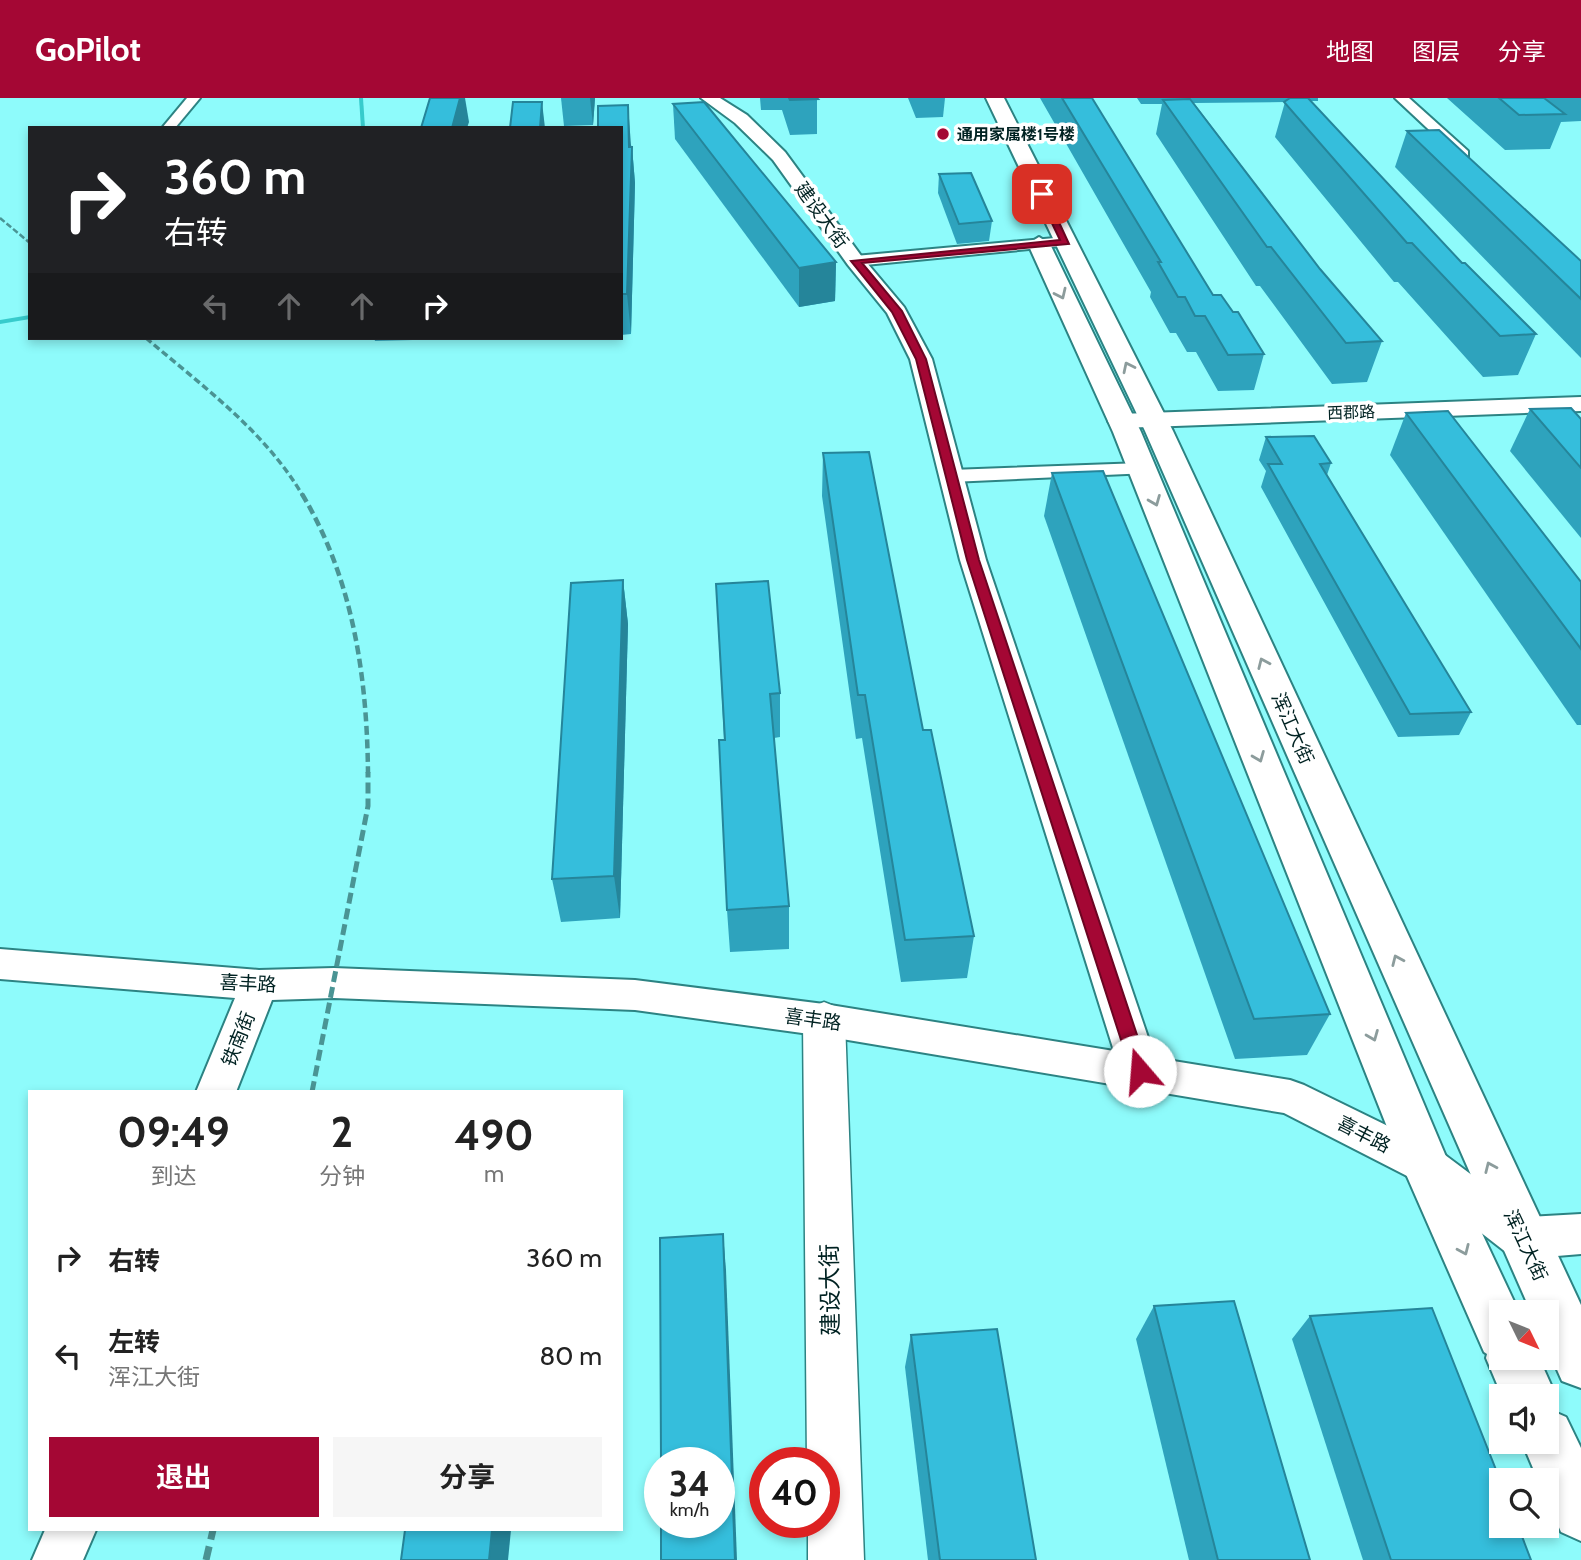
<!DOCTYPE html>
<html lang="zh">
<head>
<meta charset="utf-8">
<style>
  :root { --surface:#fff; --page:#f6f6f6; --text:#222; --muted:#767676; --accent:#a40734 }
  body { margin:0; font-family:Cabin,"Noto Sans SC",sans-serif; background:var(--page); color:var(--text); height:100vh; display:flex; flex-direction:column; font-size:26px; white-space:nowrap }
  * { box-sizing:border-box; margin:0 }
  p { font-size:23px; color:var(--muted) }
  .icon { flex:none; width:38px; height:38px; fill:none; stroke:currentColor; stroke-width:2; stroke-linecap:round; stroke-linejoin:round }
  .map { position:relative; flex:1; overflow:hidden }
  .sheet { position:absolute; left:28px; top:992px; width:595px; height:441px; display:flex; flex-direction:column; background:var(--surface); border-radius:0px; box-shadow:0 4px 10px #0003 }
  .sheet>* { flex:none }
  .top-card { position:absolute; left:28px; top:28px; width:595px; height:214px; border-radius:0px; box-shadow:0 4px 10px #0003; background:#202124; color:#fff; overflow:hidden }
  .needle { width:46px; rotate:133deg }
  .tools { position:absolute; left:1489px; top:1202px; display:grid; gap:14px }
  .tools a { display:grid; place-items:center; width:70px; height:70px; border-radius:0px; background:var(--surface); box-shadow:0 4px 10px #0003; font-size:35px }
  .speed { position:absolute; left:644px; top:1349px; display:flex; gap:14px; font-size:35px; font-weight:700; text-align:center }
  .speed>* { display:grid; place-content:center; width:91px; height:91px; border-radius:50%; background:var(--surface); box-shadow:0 4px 10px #0003; line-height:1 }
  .speed small { font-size:18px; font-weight:400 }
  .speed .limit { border:10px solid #d22; background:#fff; color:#111 }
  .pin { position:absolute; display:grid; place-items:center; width:60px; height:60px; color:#fff; margin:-30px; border-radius:14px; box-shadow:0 4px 10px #0006 }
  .me { position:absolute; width:77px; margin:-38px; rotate:342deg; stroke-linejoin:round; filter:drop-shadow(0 0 5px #0008) }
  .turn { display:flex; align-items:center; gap:24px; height:147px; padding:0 21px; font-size:32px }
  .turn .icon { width:91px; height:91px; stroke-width:2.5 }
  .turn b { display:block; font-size:49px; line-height:60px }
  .lanes { display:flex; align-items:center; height:66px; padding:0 21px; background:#0003; justify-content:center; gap:35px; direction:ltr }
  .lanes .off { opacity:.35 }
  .eta { display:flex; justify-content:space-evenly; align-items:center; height:119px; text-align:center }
  .eta b { font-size:42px; font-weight:700; line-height:49px }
  .primary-button { display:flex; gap:14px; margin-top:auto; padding:14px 21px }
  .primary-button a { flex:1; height:80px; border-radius:0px; background:var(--accent); color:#fff; font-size:28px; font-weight:700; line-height:80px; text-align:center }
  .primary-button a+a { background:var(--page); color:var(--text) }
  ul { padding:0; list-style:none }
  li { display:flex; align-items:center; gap:21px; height:98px; padding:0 21px }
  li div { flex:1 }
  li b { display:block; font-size:26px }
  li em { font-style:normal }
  header { display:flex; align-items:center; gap:42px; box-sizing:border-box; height:98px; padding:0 35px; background:var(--accent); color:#fff }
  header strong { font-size:33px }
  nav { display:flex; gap:38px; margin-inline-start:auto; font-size:24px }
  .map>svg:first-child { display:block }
</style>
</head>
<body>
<header>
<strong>GoPilot</strong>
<nav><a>地图</a><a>图层</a><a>分享</a></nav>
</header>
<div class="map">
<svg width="1581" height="1462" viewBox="0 0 1581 1462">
  <rect width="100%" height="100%" fill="#8efbfb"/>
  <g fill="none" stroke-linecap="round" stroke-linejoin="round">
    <!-- stream -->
    <g fill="#37cbcc" fill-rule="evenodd">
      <path d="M359,0h4l2,30h-4z"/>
      <path d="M30,217v4l-30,5v-4z"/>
    </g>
    <!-- minor casing -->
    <g stroke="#2c8383" stroke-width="4">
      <g id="minor">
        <path d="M187,0h13l-25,30h-13z"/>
        <path d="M1395,0h14l59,53v6h-10z"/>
        <path d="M1066,139l8,5 -3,3 -216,21 -8,-5 8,-5z"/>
        <path d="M1142,365l7,2 3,4 -3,4 -198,9 -10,-6 10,-6z"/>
      </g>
    </g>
    <!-- tertiary casing -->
    <g stroke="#2c8383" stroke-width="4">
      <g id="tertiary">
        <path d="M701,0h19l27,17 38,37 77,105 42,50 28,52 54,201 169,498 135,22 14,5 137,67 87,65 53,-3v40l-59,5 -15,-6 -96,-75 -127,-65 -460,-77 -189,-26 -301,-12 -62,2 -36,92h-40l39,-94 -235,-19v-30l259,21 75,-2 301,12 189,24 290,47 -154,-491 -50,-201 -23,-46 -39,-48 -75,-105 -38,-37z"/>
        <path d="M1581,299v14l-461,17 -8,-2 -4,-5 4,-5 8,-2z"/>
        <path d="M45,1432h51l-13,30h-51z"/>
      </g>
    </g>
    <!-- secondary casing -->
    <g stroke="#2c8383" stroke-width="3">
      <path id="secondary" d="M824,904l15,6 6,12 19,540h-56v-38h16v-59h-17l-4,-443 6,-12z"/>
    </g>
    <!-- primary casing -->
    <g stroke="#2c8383" stroke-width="4">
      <g id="primary">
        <path d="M986,0h18l169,333 408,874v83l-19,-7 -15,-34v-35h-16l-386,-881z"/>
        <path d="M1039,139l11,7 91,188 306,727 72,153h-17v46h37l17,38 -6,14 16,7 15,31v93l-20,-9 -14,-32v-20h-9l-16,-38h25v-46h-45l-16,-38 1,-4 -3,-2 -82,-187 -289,-733 -85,-188z"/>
      </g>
    </g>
    <!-- minor -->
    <use href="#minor" fill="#fff" fill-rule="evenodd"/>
    <!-- tertiary -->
    <use href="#tertiary" fill="#fff" fill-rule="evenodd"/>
    <!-- secondary -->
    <use href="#secondary" fill="#fff" fill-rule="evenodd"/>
    <!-- primary -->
    <use href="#primary" fill="#fff" fill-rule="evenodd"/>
    <!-- rail-far4 -->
    <path stroke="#4a9494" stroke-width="2.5" stroke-dasharray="6 2.5" stroke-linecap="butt" d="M0,120l30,25"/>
    <!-- rail-far3 -->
    <path stroke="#4a9494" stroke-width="3.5" stroke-dasharray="7 3.5" stroke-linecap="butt" d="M146,240c56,48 119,93 157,158"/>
    <!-- rail-far2 -->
    <path stroke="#4a9494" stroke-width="4.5" stroke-dasharray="9 4.5" stroke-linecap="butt" d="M302,396c51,85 65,182 66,279"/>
    <!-- rail-far1 -->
    <path stroke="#4a9494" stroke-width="5" stroke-dasharray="11 5" stroke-linecap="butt" d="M312,994l56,-286v-34"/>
    <!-- rail -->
    <path stroke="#4a9494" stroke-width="7" stroke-dasharray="14 7" stroke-linecap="butt" d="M206,1462l7,-30"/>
  </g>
  <!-- wall -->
  <g fill="#2ea3bd">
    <path d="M561,0h34l-2,27 -29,1z"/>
    <path d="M760,0h57v36l-27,1 -8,-25h-21z"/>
    <path d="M908,0h37l-2,19 -27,1z"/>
    <path d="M1040,0h52l121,197 20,17 31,42 -10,36 -36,1 -22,-39h-9l-11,-19h-6l-20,-36 1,-5z"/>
    <path d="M1137,0h181v3h-7l151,162 74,71 -18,41 -35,2 -85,-95h-4l-119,-145 10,-35 -91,1 126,166 62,72 -15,41 -35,2 -72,-98h-4l-100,-152 6,-30h-21z"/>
    <path d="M1447,0h134v23l-20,1 -11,27 -45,1z"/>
    <path d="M673,6l163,158 -1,39 -36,6 -124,-168z"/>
    <path d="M621,30l11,19 3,36 -4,151 -10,1z"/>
    <path d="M1407,33l174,130v97l-186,-191z"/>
    <path d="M939,76l53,47 -3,20 -32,3 -19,-51z"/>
    <path d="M374,240h39v2l-38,1z"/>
    <path d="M1530,311l51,10v119l-71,-87z"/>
    <path d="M1406,315l175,169v143h-4l-187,-270z"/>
    <path d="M1266,339l65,26 -4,12 144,237 -12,23 -61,2 -137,-250 5,-16 -7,-11z"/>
    <path d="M823,355l100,277 51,206 -7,42 -66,4 -39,-244 -6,1 -34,-243z"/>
    <path d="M1052,375l278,541 -23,41 -72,4 -191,-543z"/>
    <path d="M623,482l5,44 -8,294 -59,4 -9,-43z"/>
    <path d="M716,486l64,109v44l-6,1 15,168v43l-59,3 -3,-42 -3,-170z"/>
    <path d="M1154,1208l156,254h-121l-53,-221z"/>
    <path d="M1310,1218l221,244h-168l-71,-221z"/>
    <path d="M911,1237l125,225h-108l-23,-193z"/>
  </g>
  <!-- shaded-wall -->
  <g fill="#25859a">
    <path d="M460,0h5l4,24 -2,6h-15z"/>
    <path d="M590,0h5l-2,27z"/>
    <path d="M542,4l3,26h-5z"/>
    <path d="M628,7l4,54v-12l3,36 -4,151 -4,-40 2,-147z"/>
    <path d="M836,164l-1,39 -36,6v-39z"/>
    <path d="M623,482l5,44 -8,294 -6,-42z"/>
    <path d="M723,1136l3,36 11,290h-2z"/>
    <path d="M492,1432h19l-3,30h-19z"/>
  </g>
  <!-- building -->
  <g fill="#35bedc" stroke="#25859a" stroke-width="2">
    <path d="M430,0h30l-8,30h-31z"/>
    <path d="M789,0h28l1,1 -28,1z"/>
    <path d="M1062,0h30l121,197h8l12,17h5l26,42 -36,1 -23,-39h-10l-10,-19h-7l-20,-35h3z"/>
    <path d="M1290,0h18l154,165h3l71,71 -36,2 -88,-93h-5l-123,-141z"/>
    <path d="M1499,0h45l21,16 -46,1z"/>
    <path d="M1190,1l130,170 62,72 -36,2 -75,-96h-4l-104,-147z"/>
    <path d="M513,4h29l-2,26h-30z"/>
    <path d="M704,4l132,160 -37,6 -126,-164z"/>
    <path d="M628,7l1,42h3l-5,147h-6v-166h-23v-22z"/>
    <path d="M1439,32l142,131v38l-174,-168z"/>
    <path d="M971,75l21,48 -33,3 -20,-50z"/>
    <path d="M1571,310l10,11v49l-51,-59z"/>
    <path d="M1448,313l133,171v67l-175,-236z"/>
    <path d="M1314,338l17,27 -11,1 151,248 -61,2 -142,-250h14l-16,-27z"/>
    <path d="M869,354l54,278h8l43,206 -69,4 -40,-245h-7l-35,-242z"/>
    <path d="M1103,373l227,543 -76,5 -202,-546z"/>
    <path d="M623,482l-9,296 -62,3 19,-296z"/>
    <path d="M768,483l12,112 -10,1 19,212 -62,4 -8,-170h6l-9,-156z"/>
    <path d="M723,1136l12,326h-74v-38h58v-59h-58l-1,-225z"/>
    <path d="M1234,1203l76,259h-92l-64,-254z"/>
    <path d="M1432,1210l70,177v41h16l13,34h-140l-81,-244z"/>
    <path d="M997,1231l39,231h-96l-29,-225z"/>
    <path d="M405,1432h87l-3,30h-88z"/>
  </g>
  <!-- one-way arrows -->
  <defs><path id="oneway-chevron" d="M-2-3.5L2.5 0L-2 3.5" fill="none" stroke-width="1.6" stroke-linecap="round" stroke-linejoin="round" transform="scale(1.75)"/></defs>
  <g stroke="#8c9c9c">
    <use href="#oneway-chevron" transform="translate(1061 196) rotate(65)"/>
    <use href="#oneway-chevron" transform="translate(1128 269) rotate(-116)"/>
    <use href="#oneway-chevron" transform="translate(1155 403) rotate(68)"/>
    <use href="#oneway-chevron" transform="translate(1263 565) rotate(-114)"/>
    <use href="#oneway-chevron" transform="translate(1259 659) rotate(68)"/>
    <use href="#oneway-chevron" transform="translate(1397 862) rotate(-114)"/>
    <use href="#oneway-chevron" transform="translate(1373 938) rotate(68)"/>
    <use href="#oneway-chevron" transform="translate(1490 1069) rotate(-114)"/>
    <use href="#oneway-chevron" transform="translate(1464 1152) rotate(66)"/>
  </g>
  <!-- route -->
  <path fill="#a40734" stroke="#6b0522" stroke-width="2" d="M1042,93l4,3 23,50 -207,19 40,48 24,48 53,201 170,511 -2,6h-14l-2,-6 -164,-511 -51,-201 -24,-47 -41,-51 209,-21 -22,-46z"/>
  <!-- markers -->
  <circle fill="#a40734" stroke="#fff" stroke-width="2.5" cx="943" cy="36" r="7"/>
  <g text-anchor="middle" stroke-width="7" stroke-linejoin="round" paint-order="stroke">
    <!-- far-poi labels -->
    <g font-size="16" font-weight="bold" fill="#022" stroke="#fff" text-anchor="start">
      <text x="957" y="42">通用家属楼1号楼</text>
    </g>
    <!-- far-street labels -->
    <g font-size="16" fill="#022" stroke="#fff">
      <text transform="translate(1351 314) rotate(-2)" y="6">西郡路</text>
    </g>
    <!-- street labels -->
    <g font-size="19" fill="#022" stroke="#fff">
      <text transform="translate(822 117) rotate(54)" y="7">建设大街</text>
      <text transform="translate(1293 630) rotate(66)" y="7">浑江大街</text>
      <text transform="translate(248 885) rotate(3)" y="7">喜丰路</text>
      <text transform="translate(813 921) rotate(8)" y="7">喜丰路</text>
      <text transform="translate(238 941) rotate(-68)" y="7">铁南街</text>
      <text transform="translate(1364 1036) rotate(27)" y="7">喜丰路</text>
      <text transform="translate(1526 1147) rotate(65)" y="7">浑江大街</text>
    </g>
    <!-- near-street labels -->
    <g font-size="23" fill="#022" stroke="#fff">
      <text transform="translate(830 1192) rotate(-91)" y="8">建设大街</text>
    </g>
  </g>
</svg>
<div class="tools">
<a><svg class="needle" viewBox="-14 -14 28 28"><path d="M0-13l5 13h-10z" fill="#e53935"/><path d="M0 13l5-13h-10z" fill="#767676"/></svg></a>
<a><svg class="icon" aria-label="sound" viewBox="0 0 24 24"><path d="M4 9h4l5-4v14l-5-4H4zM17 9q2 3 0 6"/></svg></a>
<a><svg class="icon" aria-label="search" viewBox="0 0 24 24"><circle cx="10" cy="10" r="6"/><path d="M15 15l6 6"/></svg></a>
</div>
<div class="speed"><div>34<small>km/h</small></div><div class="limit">40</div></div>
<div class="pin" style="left:1042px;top:96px;background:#d93025"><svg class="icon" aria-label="arrive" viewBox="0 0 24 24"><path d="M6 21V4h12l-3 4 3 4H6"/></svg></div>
<svg class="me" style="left:1140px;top:973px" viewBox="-20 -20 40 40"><circle r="19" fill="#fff"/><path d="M0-13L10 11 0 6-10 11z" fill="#a40734"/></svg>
<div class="top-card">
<div class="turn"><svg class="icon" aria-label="right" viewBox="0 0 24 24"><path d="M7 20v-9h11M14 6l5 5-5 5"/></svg><div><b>360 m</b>右转</div></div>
<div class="lanes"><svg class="icon off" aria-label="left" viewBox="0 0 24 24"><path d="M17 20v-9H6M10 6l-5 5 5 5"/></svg><svg class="icon off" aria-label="ahead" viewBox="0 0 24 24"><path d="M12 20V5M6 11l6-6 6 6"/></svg><svg class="icon off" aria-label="ahead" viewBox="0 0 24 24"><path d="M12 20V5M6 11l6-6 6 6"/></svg><svg class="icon" aria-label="right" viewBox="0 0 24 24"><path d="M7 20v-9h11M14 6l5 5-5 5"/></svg></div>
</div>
<section class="sheet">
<div class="eta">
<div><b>09:49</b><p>到达</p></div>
<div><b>2</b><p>分钟</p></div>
<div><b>490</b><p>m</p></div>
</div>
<ul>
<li><svg class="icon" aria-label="right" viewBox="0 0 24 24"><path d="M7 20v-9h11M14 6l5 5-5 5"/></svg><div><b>右转</b></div><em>360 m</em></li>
<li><svg class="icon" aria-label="left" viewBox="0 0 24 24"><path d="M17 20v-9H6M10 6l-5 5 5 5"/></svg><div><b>左转</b><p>浑江大街</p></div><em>80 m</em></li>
</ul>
<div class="primary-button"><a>退出</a><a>分享</a></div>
</section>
</div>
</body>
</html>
